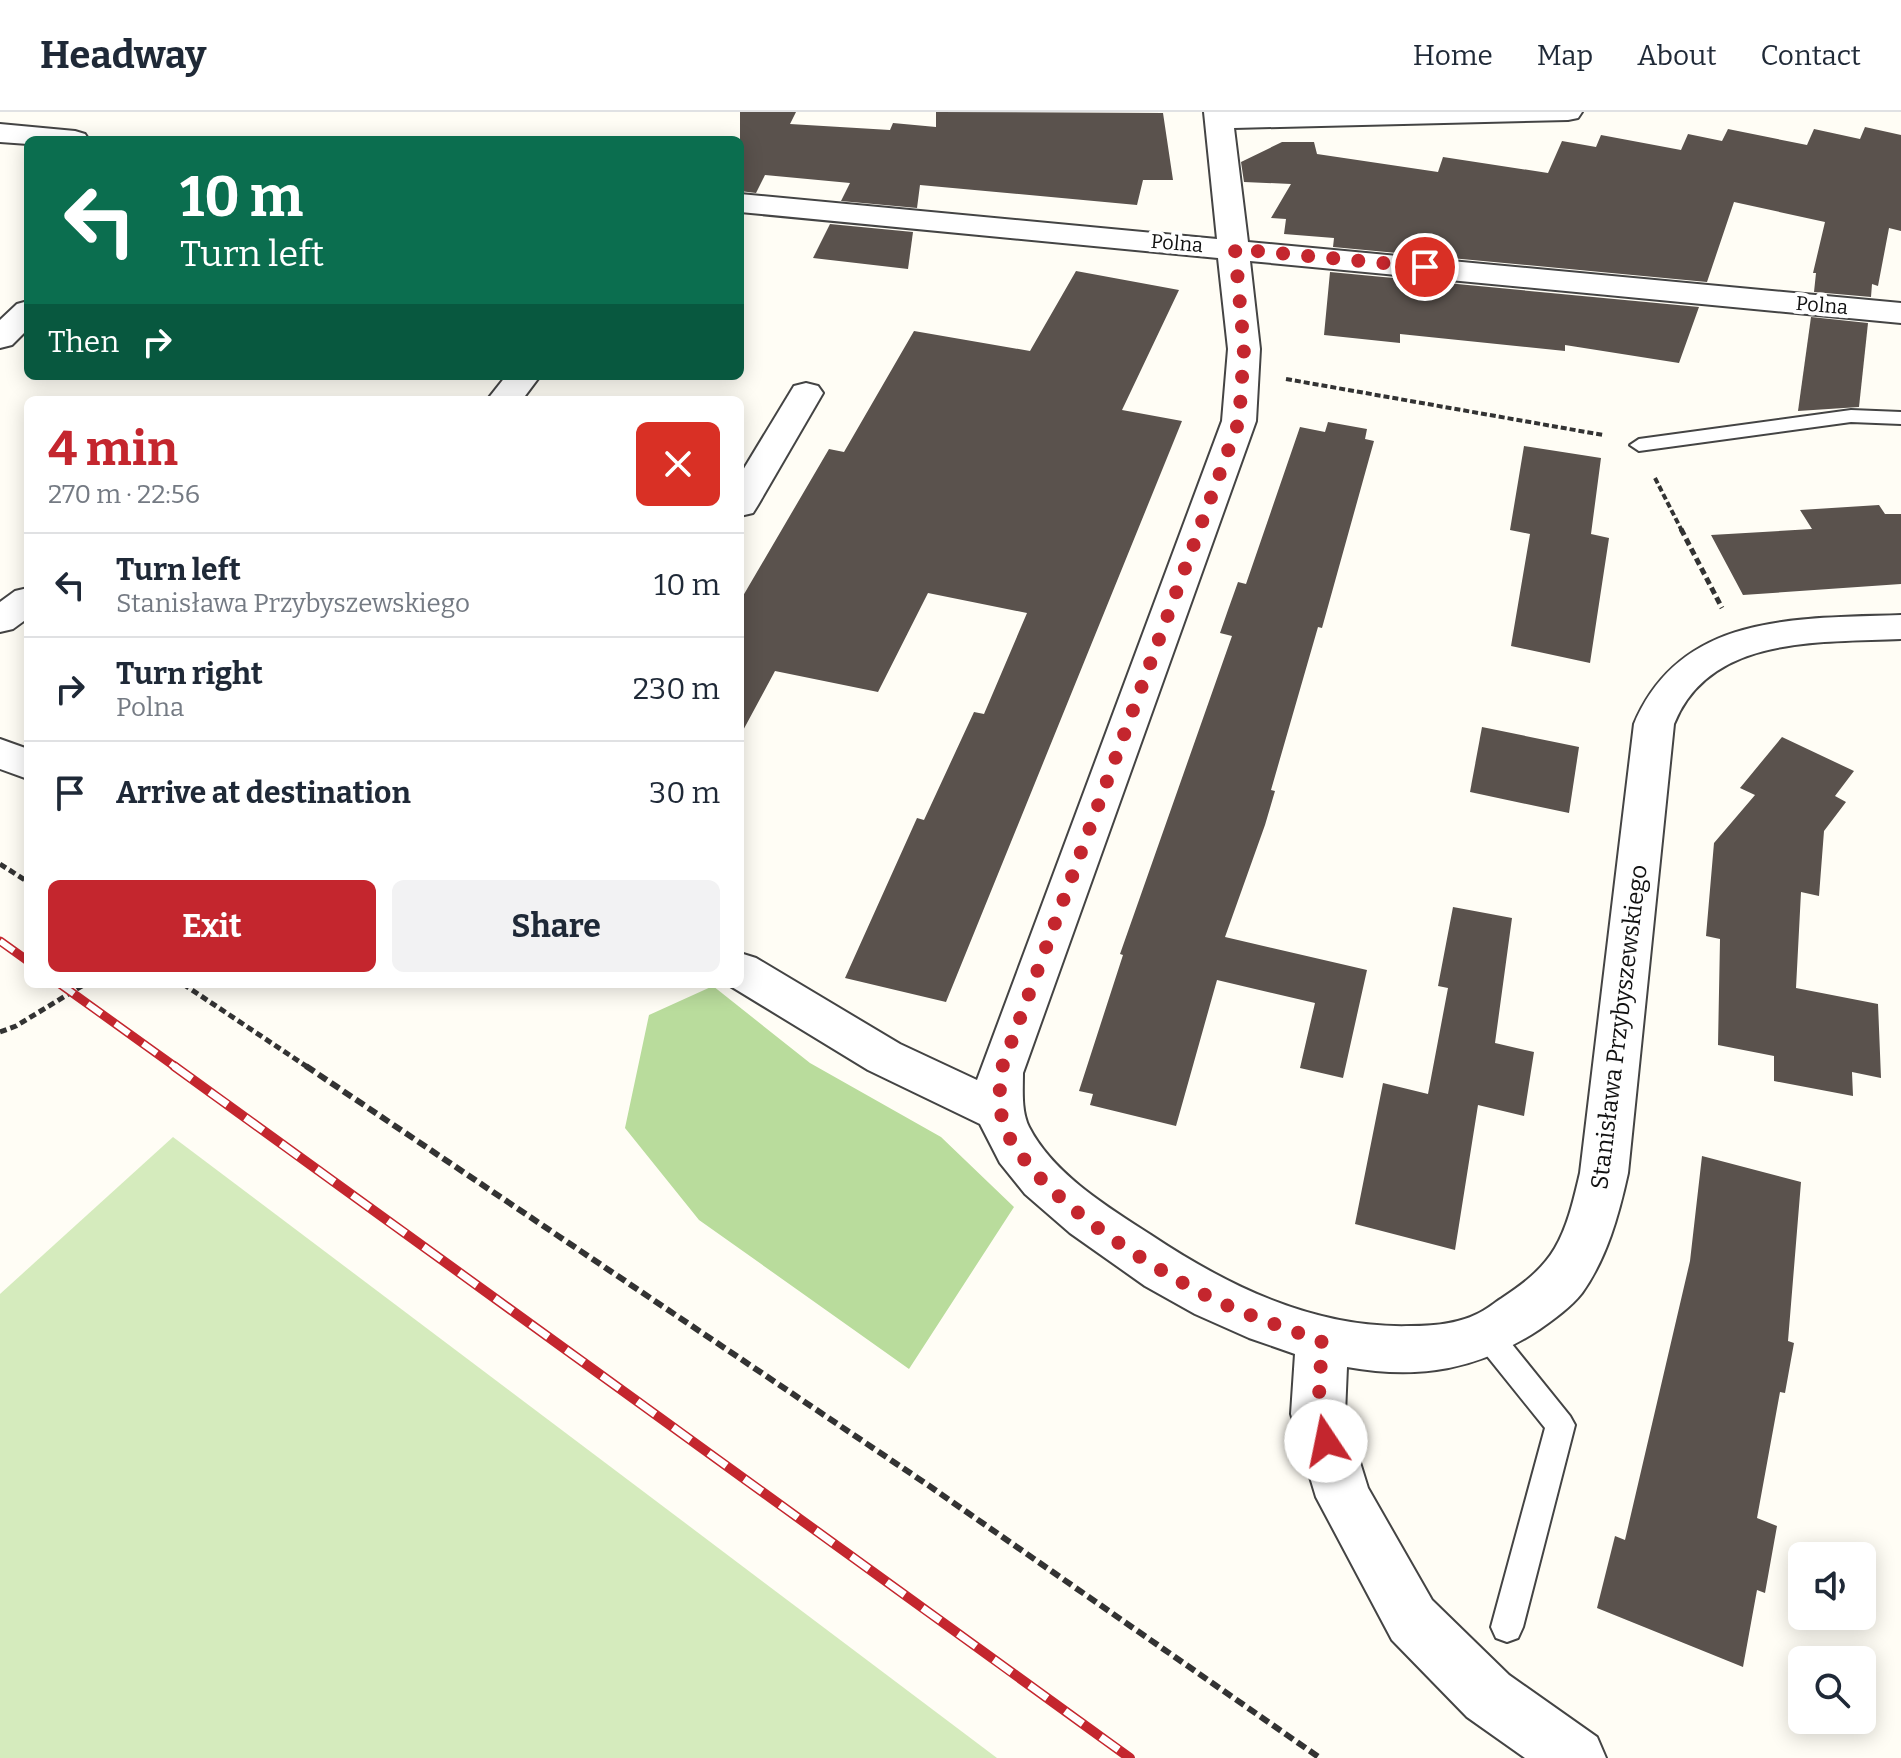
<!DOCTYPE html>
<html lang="en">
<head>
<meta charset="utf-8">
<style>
  :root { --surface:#fff; --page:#f2f2f3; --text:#1f2937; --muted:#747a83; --line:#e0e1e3; --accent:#c4262e }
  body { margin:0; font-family:Bitter,serif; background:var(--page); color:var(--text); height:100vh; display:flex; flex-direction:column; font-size:30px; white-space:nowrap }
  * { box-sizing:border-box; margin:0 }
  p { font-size:26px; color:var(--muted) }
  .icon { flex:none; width:44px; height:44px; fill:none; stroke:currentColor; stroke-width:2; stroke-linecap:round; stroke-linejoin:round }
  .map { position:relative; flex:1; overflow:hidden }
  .side { position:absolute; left:24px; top:284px; width:720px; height:592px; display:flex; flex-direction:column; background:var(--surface); border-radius:12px; box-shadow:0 4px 20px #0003 }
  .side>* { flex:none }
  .guide { position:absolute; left:24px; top:24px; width:720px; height:244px; border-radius:12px; box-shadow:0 4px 20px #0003; background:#0b6e4f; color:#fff; overflow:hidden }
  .controls { position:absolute; left:1788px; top:1430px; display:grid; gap:16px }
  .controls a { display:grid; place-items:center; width:88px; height:88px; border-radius:12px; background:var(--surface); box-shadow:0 4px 20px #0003; font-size:40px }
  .pin { position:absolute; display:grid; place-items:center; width:68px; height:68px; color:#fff; margin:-34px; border:4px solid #fff; border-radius:50%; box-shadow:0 2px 8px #0007 }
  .me { position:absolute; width:88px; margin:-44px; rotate:349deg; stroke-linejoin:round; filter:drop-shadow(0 0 6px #0008) }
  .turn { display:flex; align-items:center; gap:28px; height:168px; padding:0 24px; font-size:36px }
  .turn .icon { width:104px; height:104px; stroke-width:2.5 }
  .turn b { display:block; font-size:56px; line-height:68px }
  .then { display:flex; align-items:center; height:76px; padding:0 24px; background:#0003; gap:16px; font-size:30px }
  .round { display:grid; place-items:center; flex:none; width:84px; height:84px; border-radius:12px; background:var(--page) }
  .head { display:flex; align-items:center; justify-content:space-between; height:136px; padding:0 24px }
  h1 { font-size:48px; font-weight:700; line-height:60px; color:var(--accent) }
  .primary-button { display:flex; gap:16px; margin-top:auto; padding:16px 24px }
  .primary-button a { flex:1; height:92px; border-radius:12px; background:var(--accent); color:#fff; font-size:32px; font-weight:700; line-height:92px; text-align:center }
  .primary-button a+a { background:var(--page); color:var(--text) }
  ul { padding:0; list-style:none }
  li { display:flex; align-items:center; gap:24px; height:104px; padding:0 24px; border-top:2px solid var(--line) }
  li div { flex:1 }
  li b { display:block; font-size:30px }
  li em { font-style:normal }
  header { display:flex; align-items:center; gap:48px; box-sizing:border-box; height:112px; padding:0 40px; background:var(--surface); border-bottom:2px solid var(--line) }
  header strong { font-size:38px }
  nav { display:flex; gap:44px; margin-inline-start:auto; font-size:28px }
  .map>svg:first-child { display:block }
</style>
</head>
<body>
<header>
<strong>Headway</strong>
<nav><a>Home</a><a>Map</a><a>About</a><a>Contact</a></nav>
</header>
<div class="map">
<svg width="1901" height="1646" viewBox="0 0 1901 1646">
  <rect width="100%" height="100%" fill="#fffdf5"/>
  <!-- green -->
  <path fill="#d5ebbd" d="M173,1025l824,621h-997v-464z"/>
  <!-- forest -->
  <path fill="#b9dc9c" d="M713,874l97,77 131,74 73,70 -105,162 -210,-149 -74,-92 24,-113z"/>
  <!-- building -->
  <g fill="#5a524d">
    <path d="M740,0h56l-6,12 100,6 3,-7 43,4v-15l227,1 10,67h-30l-6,25 -217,-20 -3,23 -76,-7 9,-18 -85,-8 -9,18 -16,-2z"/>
    <path d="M1865,15l36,8v96l-12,-3 -11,58 -6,-2 -1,13 -57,-5 2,-19h-3l12,-51 -91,-20 -27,80 -374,-35 1,-9 -50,-4 2,-15 -15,-1 20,-34 -47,-2 -3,-20 41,-20h32l3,12 121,18 5,-15 105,16 14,-32 34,6 5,-12 80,15 7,-16 34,7 6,-12 79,16 7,-16 46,10z"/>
    <path d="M830,112l83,8 -5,37 -95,-11z"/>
    <path d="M1076,159l103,19 -57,120 60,11 -236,581 -101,-24 72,-160 7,2 50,-108 10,2 43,-101 -99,-20 -50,99 -103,-21 -35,65v-135l89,-152 15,3 70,-121 116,20z"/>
    <path d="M1330,160l369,35 -20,56 -114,-18v6l-165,-17v9l-76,-8z"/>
    <path d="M1811,205l57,6 -9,84 -61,4z"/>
    <path d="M1328,310l39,7 -2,10 9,2 -52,187 -4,-1 -47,163 4,1 -10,34 -40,112 142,33 -24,108 -43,-10 15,-65 -98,-23 -41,146 -86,-21 3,-11 -14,-3 44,-136 -3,-1 112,-318 -12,-3 8,-23 10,-28 8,2 54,-157 25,5z"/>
    <path d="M1524,334l77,12 -10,76 18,4 -19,125 -79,-17 19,-112 -20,-4z"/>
    <path d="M1879,393l6,9h16v70l-158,11 -32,-60 101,-6 -12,-19z"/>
    <path d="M1482,615l97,20 -10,66 -99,-21z"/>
    <path d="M1782,625l72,34 -19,25 11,6 -22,29 -5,65 -18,-4 -5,96 82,16 3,74 -29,-6 1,24 -79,-15v-25l-56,-11 2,-106 -14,-3 8,-93 41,-48 -15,-7z"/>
    <path d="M1453,795l59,11 -17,125 39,9 -10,64 -46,-11 -23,145 -100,-26 28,-141 45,11 20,-106 -10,-2z"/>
    <path d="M1702,1044l99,26 -13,159 6,2 -9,50 -5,-1 -23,126 20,8 -12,67 -8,-3 -14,77 -146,-59 18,-72 10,4 65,-279z"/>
  </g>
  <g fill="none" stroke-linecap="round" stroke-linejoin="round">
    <!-- lane casing -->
    <g stroke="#444" stroke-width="4">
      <g id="lane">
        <path d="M1851,298l50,2v12l-50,-2 -212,29 -9,-6 9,-6z"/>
        <path d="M1489,1212l10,4 71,88 5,9 -52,202 -5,11 -11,4 -11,-4 -5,-11 54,-199 -66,-82 -4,-9 4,-9z"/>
      </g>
    </g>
    <!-- street casing -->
    <g stroke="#444" stroke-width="4">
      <g id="street">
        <path d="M1204,0h378l-4,6 -10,2 -334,8 14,114 653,61v20l-651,-62 10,88 -4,72 -233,652c0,17 -2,38 6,54 24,47 80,81 122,108 78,52 165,94 260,91 22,0 46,-2 66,-12 9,-4 17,-11 25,-16 21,-14 40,-28 53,-50 13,-22 19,-50 25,-75l54,-449c47,-112 163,-105 267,-109v24c-80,4 -191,-5 -227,85l-46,449c-9,41 -21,85 -46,120 -11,14 -28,26 -42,36 -62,41 -121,51 -193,38l-2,47 23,74 64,112 77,75 88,62 9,21h-81l-58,-41 -75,-77 -76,-143 -25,-83 4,-60 -46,-16 -54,-24 -50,-28 -75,-53 -45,-39 -25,-31 -20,-39 -112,-54 -141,-86h13v-31l16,5 144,86 77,36 245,-659 6,-72 -10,-91 -478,-46v-18l477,45z"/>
        <path d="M0,12l75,7 10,3 4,6h-61v4l-28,-2z"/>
        <path d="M28,189v28l-16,16 -12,3v-28l17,-16z"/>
        <path d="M506,264h34l-18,24h-35z"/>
        <path d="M806,271l12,3 5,7 -65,112 -5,8 -13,3v-41l54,-89z"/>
        <path d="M28,476v30l-15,11 -13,3v-30l15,-11z"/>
        <path d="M0,627l28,10v30l-28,-10z"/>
      </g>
    </g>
    <!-- path-far2 -->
    <g stroke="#333" stroke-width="4" stroke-dasharray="6 3" stroke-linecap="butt">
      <path d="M1286,267l317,56"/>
      <path d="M1655,366l27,53"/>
    </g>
    <!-- path-far1 -->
    <g stroke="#333" stroke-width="5" stroke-dasharray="7 4" stroke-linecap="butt">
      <path d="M1681,417l41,79"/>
      <path d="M0,752l28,18"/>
      <path d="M183,872l126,84"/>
      <path d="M0,920l16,-6 69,-42"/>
    </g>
    <!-- path -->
    <path stroke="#333" stroke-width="6" stroke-dasharray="10 5" stroke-linecap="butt" d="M306,954l619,417 395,275"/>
    <!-- lane -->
    <use href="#lane" fill="#fff" fill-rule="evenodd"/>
    <!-- street -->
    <use href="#street" fill="#fff" fill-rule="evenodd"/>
    <!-- rail-far1 casing -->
    <g stroke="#c4262e" stroke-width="9">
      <g id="rail-far1">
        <path d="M0,829l28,20"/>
        <path d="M60,872l117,84"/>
      </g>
    </g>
    <!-- rail casing -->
    <g stroke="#c4262e" stroke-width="10">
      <path id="rail" d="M174,954l956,692"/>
    </g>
    <!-- rail-far1 -->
    <use href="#rail-far1" stroke="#fff" stroke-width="6" stroke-dasharray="17" stroke-linecap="butt"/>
    <!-- rail -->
    <use href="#rail" stroke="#fff" stroke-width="7" stroke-dasharray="22" stroke-linecap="butt"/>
  </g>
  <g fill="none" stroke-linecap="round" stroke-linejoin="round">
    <!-- route -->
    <path stroke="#c4262e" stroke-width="14" stroke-dasharray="0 25.2" d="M1326,1329l-8,-27 4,-72c-37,-15 -77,-27 -113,-45 -65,-34 -168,-98 -202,-164 -9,-19 -7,-40 -7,-60l239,-652 5,-72 -9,-100 190,18"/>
  </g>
  <g text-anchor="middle" stroke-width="8" stroke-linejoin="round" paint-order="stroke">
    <!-- far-street labels -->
    <g font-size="20" fill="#111" stroke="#fff">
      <text transform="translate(1177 131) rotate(5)" y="7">Polna</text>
      <text transform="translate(1822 193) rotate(5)" y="7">Polna</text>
    </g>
    <!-- street labels -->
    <g font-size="24" fill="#111" stroke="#fff">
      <text transform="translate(1619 915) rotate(-83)" y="8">Stanisława Przybyszewskiego</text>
    </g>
  </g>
</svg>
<div class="controls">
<a><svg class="icon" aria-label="sound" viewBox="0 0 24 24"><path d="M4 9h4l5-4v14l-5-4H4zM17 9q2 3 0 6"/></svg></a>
<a><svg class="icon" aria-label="search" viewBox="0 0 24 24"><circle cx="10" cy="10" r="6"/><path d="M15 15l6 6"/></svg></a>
</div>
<div class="pin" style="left:1425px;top:155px;background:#d93025"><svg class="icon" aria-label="arrive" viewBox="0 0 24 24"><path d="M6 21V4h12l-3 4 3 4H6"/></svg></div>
<svg class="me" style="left:1326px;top:1329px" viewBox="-20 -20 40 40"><circle r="19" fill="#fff"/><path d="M0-13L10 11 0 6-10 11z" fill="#c4262e"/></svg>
<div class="guide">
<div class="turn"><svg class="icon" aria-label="left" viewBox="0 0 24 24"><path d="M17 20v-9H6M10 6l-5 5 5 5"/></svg><div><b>10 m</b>Turn left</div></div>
<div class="then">Then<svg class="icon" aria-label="right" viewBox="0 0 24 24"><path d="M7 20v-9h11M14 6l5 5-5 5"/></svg></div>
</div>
<section class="side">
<div class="head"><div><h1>4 min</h1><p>270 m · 22:56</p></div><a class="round" style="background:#d93025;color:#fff"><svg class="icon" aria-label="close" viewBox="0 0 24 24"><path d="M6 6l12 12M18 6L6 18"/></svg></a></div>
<ul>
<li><svg class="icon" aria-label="left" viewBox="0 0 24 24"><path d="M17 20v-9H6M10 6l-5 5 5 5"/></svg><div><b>Turn left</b><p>Stanisława Przybyszewskiego</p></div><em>10 m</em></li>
<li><svg class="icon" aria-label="right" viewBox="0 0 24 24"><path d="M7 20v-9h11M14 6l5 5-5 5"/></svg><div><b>Turn right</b><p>Polna</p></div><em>230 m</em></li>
<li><svg class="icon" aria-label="arrive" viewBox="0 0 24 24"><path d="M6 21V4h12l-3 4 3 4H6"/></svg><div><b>Arrive at destination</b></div><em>30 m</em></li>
</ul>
<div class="primary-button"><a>Exit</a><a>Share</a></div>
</section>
</div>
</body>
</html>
